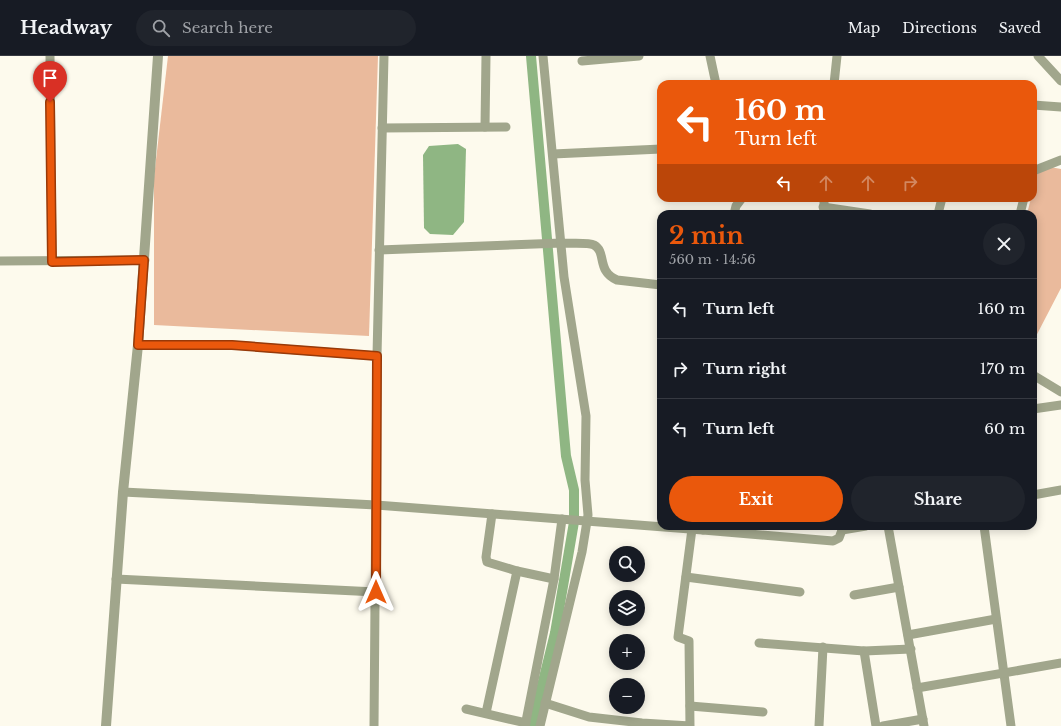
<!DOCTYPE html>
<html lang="en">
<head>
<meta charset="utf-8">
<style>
  :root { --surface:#171b24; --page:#20242c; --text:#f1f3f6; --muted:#9ea1a6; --line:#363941; --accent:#ea580c }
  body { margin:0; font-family:"Libre Baskerville",serif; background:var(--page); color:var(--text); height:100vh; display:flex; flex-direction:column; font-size:15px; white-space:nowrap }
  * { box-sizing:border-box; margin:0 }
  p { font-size:13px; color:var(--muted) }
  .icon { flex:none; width:22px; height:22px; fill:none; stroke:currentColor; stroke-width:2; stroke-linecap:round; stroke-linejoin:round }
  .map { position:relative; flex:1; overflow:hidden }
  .panel { position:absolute; left:657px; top:154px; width:380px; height:320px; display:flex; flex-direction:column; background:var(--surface); border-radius:12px; box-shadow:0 2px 10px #0003 }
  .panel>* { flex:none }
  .hud { position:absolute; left:657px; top:24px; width:380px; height:122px; border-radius:12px; box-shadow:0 2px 10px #0003; background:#ea580c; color:#fff; overflow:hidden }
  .tools { position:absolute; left:609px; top:490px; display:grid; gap:8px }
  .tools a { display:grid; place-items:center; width:36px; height:36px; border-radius:50%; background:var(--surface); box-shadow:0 2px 10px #0003; font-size:20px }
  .pin { position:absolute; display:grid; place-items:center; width:34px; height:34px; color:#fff; margin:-41px -17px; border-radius:50% 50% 50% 0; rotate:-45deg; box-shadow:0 0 4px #0007 }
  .pin .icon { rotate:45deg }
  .me { position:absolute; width:44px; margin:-22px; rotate:0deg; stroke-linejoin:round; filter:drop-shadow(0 0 3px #0008) }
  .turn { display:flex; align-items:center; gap:14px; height:84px; padding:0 12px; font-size:18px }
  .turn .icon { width:52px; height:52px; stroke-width:2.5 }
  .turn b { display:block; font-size:28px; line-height:34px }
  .lanes { display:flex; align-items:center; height:38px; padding:0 12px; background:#0003; justify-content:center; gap:20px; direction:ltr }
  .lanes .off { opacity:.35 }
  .round { display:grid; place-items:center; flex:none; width:42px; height:42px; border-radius:21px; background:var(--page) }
  .head { display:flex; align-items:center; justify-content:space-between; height:68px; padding:0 12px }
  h1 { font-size:24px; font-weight:800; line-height:30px; color:var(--accent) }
  .action { display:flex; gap:8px; margin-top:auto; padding:8px 12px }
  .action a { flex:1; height:46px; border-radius:24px; background:var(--accent); color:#fff; font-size:16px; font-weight:800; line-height:46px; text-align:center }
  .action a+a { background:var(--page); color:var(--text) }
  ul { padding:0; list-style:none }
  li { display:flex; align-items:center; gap:12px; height:60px; padding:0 12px; border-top:1px solid var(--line) }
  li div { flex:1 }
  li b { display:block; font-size:15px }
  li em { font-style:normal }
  header { display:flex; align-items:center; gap:24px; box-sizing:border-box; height:56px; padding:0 20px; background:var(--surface); border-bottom:1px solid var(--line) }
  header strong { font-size:19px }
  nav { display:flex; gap:22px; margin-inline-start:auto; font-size:14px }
  .search { width:280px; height:36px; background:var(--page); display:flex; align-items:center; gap:10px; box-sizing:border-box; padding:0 14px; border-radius:22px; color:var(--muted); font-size:15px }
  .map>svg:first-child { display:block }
</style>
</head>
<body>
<header>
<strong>Headway</strong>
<div class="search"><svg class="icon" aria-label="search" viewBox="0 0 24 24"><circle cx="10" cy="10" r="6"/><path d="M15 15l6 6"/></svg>Search here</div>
<nav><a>Map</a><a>Directions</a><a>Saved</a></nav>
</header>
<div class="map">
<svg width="1061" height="670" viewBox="0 0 1061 670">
  <rect width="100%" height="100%" fill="#fdfaed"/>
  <!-- green -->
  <g fill="#eaba9c">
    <path d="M168,0h210l-9,280 -215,-11v-148z"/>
    <path d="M1039,109l22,4v119l-28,54v-128h-6l4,-16h2v-8z"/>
  </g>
  <!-- water -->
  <path fill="#8fb683" d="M458,88l8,5 -2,73 -11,13 -23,-1 -6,-6 -1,-73 6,-9z"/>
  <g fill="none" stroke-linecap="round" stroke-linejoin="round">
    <!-- canal -->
    <path stroke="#8fb683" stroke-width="10" d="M531,0l35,400 8,34v32l-19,111 -23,93"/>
    <!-- minor -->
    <g stroke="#a1a68c" stroke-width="9">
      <path d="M50,0l2,206"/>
      <path d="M710,0l6,28"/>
      <path d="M1038,0l23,25"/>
      <path d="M582,5l57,-5"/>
      <path d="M834,28l3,-28"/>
      <path d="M1033,49l28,2"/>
      <path d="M485,71l1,-71"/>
      <path d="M382,72l124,-1"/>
      <path d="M553,98l108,-5"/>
      <path d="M1033,115l28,-11"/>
      <path d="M824,142v16"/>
      <path d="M823,151l47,7"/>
      <path d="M734,158l2,-8 6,-8"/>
      <path d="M938,158l4,-16"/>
      <path d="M1020,158l4,-16"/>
      <path d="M379,194l183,-7c7,1 26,-1 32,2 13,7 2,26 23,35l44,5"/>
      <path d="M0,205l145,-1"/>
      <path d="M138,289h94l145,11"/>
      <path d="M1033,319l28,17"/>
      <path d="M1033,353l28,-4"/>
      <path d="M123,436l253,13 327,25v-4"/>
      <path d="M1033,439l28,-5"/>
      <path d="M492,458l-6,43 1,5 30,9 37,8"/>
      <path d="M888,470l36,200"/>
      <path d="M984,470l27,200"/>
      <path d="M703,474l130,11 6,-3 3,-8 -1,-4"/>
      <path d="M842,474l24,-4"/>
      <path d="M686,521l114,15"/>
      <path d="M116,523l260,13"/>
      <path d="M854,539l45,-8"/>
      <path d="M908,579l88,-16"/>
      <path d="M759,587l105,8 47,-2"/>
      <path d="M864,595l12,75"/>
      <path d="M917,632l144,-25"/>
      <path d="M545,647l44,14 53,6 48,3 -1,-85 -11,-4 14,-108"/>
      <path d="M690,650l73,6"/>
      <path d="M466,653l60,14"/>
      <path d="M486,657l31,-142"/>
      <path d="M374,670l3,-370 7,-300"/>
      <path d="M525,670l29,-147 8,-60"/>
      <path d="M540,670l42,-174 6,-37 -3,-35 1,-64 -22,-139 -21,-221"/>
      <path d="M819,670l4,-79"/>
      <path d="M883,670l40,-7"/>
    </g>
    <!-- tertiary -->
    <path stroke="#a1a68c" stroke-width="10" d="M106,670l17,-234 15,-147 20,-289"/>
  </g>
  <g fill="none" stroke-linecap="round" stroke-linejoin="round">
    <!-- route casing -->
    <g stroke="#983908" stroke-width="10">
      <path id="route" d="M50,46l2,160 92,-2 -6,85h94l145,11 -1,236"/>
    </g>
    <!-- route -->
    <use href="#route" stroke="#ea580c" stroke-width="7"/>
  </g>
</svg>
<div class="tools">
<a><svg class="icon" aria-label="search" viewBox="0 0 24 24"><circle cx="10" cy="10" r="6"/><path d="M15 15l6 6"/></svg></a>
<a><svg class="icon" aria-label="layers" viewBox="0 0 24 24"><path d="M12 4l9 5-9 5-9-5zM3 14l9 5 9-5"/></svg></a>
<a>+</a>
<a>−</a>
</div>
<div class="pin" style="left:50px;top:46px;background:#d93025"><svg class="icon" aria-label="arrive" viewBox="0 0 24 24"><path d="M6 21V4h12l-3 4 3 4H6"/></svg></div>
<svg class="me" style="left:376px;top:536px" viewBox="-20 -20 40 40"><path d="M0-17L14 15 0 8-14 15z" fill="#ea580c" stroke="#fff" stroke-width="4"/></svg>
<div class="hud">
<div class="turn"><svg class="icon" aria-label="left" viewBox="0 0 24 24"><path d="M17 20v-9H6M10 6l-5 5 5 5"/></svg><div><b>160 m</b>Turn left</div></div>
<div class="lanes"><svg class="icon" aria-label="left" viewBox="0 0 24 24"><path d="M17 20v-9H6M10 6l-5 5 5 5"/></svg><svg class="icon off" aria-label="ahead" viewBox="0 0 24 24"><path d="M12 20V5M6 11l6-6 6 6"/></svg><svg class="icon off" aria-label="ahead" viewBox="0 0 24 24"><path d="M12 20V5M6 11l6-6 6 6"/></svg><svg class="icon off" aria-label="right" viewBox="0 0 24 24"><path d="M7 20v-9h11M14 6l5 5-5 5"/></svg></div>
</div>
<section class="panel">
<div class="head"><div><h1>2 min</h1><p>560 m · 14:56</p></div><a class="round"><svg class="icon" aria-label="close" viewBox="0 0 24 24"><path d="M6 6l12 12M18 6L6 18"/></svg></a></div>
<ul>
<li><svg class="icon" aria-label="left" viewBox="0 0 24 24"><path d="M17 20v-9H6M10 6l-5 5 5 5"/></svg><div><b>Turn left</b></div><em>160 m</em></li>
<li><svg class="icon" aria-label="right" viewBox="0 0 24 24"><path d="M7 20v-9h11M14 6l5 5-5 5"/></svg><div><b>Turn right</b></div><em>170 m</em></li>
<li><svg class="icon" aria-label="left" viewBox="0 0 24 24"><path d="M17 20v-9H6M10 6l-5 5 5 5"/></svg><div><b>Turn left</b></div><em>60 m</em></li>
</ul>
<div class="action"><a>Exit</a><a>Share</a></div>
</section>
</div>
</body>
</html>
